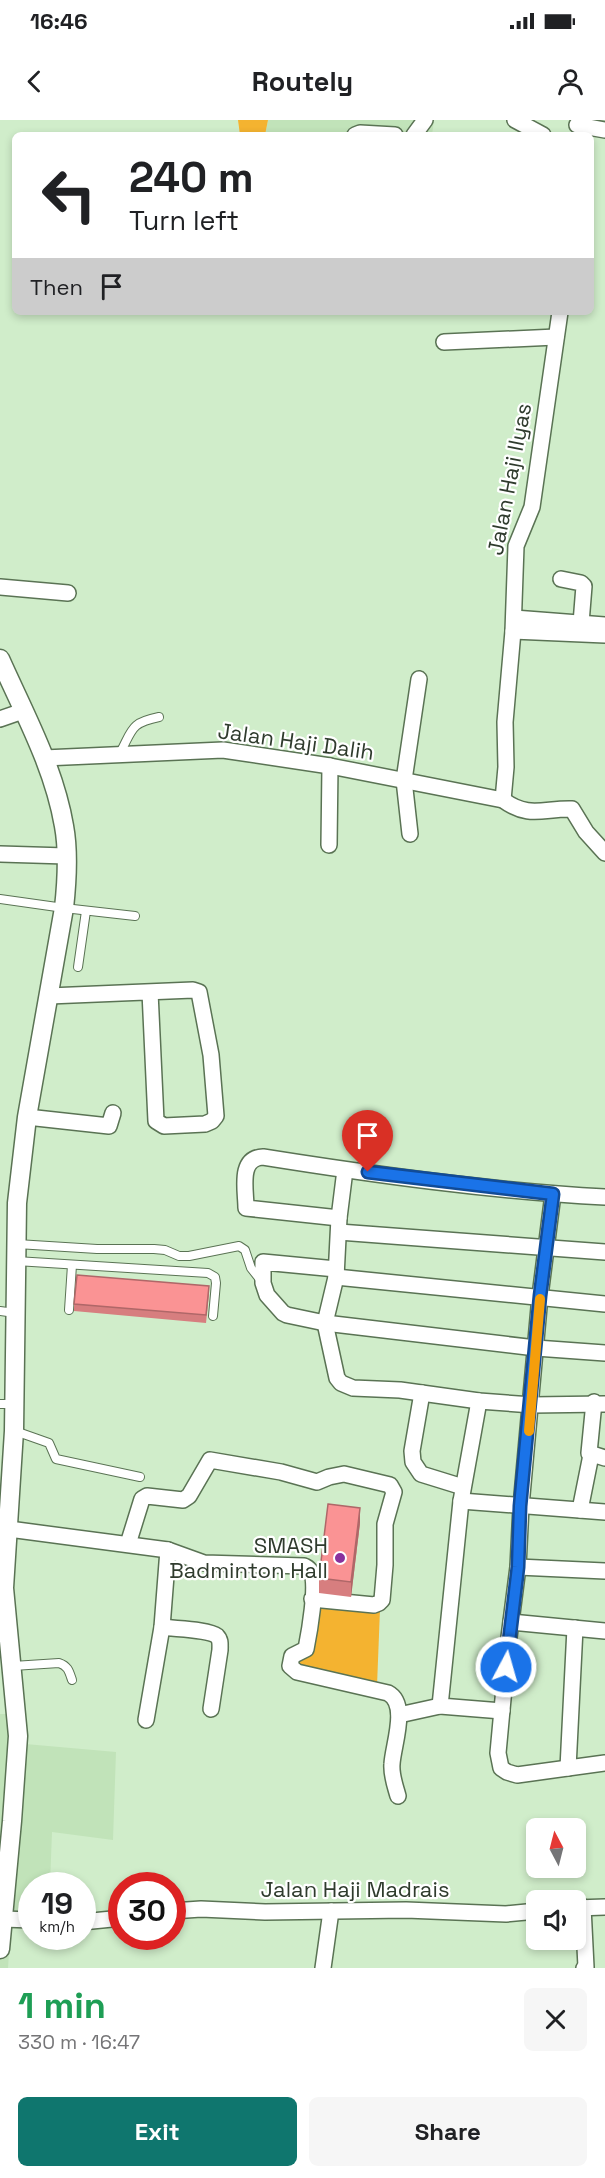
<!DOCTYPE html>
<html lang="en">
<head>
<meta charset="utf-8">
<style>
  :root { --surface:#fff; --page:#f6f6f6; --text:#202124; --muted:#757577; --accent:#0f766e }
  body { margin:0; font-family:"Space Grotesk",sans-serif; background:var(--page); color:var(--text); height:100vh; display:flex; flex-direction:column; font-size:22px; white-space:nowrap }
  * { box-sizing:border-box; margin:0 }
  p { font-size:20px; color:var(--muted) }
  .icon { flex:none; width:33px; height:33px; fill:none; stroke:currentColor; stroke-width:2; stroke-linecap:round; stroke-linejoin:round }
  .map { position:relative; height:1848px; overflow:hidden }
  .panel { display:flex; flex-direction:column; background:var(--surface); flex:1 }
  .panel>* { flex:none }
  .top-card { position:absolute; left:12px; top:12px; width:582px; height:183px; border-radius:9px; box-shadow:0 3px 9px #0003; background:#fff; color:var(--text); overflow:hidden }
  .needle { width:39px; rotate:353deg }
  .fabs { position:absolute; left:526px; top:1698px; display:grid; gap:12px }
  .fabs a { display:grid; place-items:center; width:60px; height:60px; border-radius:9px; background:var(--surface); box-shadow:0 3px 9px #0003; font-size:30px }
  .speed { position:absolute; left:18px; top:1752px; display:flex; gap:12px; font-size:30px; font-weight:700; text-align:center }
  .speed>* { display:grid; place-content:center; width:78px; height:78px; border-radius:50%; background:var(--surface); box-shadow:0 3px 9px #0003; line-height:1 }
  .speed small { font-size:15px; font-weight:400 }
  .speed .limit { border:9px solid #d22; background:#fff; color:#111 }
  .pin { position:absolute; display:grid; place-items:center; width:51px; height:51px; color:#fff; margin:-62px -26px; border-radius:50% 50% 50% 0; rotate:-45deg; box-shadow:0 0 6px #0007 }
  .pin .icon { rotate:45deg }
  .me { position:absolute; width:66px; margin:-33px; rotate:6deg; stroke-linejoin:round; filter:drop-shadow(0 0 4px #0008) }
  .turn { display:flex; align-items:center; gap:21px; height:126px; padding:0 18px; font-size:27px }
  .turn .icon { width:78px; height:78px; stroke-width:2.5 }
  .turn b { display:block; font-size:42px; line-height:51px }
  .then { display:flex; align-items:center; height:57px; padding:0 18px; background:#0003; gap:12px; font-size:22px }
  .round { display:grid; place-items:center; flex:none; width:63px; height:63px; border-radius:9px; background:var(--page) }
  .overview { display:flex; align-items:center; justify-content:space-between; height:102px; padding:0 18px }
  h1 { font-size:36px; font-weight:600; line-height:45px; color:#1e9e55 }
  .primary-button { display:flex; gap:12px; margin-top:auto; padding:12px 18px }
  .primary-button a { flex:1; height:69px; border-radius:9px; background:var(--accent); color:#fff; font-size:24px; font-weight:600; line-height:69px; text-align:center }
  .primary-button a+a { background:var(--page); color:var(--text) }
  .status { display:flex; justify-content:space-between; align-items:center; height:42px; padding:0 30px; background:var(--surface); direction:ltr }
  .status svg { height:16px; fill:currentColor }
  header { display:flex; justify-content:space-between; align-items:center; height:78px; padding:0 18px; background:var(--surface); font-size:27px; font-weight:600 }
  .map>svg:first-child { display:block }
</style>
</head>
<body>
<div class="status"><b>16:46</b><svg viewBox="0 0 49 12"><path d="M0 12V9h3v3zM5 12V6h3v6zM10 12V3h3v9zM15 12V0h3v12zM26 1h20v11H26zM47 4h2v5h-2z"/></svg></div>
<header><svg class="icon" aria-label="back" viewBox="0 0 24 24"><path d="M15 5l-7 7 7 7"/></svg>Routely<svg class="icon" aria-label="person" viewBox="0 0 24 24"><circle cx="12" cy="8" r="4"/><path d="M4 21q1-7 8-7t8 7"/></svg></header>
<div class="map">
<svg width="605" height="1848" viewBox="0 0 605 1848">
  <rect width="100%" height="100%" fill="#d0edca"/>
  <!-- built -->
  <g fill="#c1e3b9">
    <path d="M268,0h166l-2,15h-167z"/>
    <path d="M0,1594h15l-1,29 102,9 -3,88 -61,-8 -2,53 -18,1 -1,36 -20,-1 -3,47h-8z"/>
  </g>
  <!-- green -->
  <g fill="#f4b330">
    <path d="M238,0h30l-3,15h-25z"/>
    <path d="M317,1483l63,6 -3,77 -80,-18v-10z"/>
  </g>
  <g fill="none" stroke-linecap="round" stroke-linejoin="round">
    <!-- service casing -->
    <g stroke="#5a7354" stroke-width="10">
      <g id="service">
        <path d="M120,633c13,-24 10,-30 39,-36"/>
        <path d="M0,779l64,9 71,8"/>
        <path d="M78,847l8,-56"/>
        <path d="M17,1124l80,5h57l11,1 14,6h10l50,-10 6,4 6,18 11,14"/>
        <path d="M16,1141l192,12 7,4 1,6 -3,33"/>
        <path d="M69,1190l3,-45"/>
        <path d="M0,1191l15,2"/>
        <path d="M0,1284h14"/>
        <path d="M15,1311l34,12 7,16 84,18"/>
        <path d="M13,1546l46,-3c9,3 10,8 13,17"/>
      </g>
    </g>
    <!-- minor casing -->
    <g stroke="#5a7354" stroke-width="18">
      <g id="minor">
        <path d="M515,0l28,15"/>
        <path d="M577,5l28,5"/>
        <path d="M355,15l5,-2 35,2"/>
        <path d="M414,15l11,-15"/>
        <path d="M444,222l112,-5"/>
        <path d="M561,459l20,4 3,3 -3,37"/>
        <path d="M0,467l68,6"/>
        <path d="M514,498l91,7"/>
        <path d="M513,511l92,4"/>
        <path d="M0,599l23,-8"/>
        <path d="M44,638l179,-8 107,16 173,34c26,19 41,8 69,9l14,23 19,21"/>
        <path d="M503,680l3,-33 -1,-45 8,-91 3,-85 16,-39 28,-195"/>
        <path d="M410,714l-6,-54 15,-101"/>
        <path d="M329,725l1,-79"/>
        <path d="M0,734l66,2"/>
        <path d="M49,876l144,-6 6,2 12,63 5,61 -4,5 -7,3 -41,2 -8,-5 -6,-129"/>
        <path d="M27,997l82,9 4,-13"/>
        <path d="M345,1050l-6,48 -3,59 -11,46 12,55 4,5 12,5 47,2 79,11 53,4 73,-1"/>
        <path d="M553,1074l-13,102 -19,210 -3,61 -10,78 -10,108 3,15 6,4 10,3 88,-12"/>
        <path d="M339,1098l-93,-10c0,-18 -8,-50 17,-51 113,18 228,34 342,40"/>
        <path d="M339,1112l266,20"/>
        <path d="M336,1149l-73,-7v21l4,12 16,18 4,2 38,8 211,25 69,5"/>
        <path d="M336,1157l269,27"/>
        <path d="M422,1273l-10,58 1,11 8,12 42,13"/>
        <path d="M479,1281l-18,100 -21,205 62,5"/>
        <path d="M594,1282l-5,51 16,5"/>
        <path d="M461,1381l144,11"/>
        <path d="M580,1390l11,-55"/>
        <path d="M9,1409l159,21 36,13 100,3c4,2 5,2 7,6 7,12 -2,62 -5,77l-14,7 -2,10 7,6 91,21c21,11 5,52 4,71 -1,11 3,21 6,32"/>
        <path d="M128,1424l14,-45 5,-3 36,4 6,-4 21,-36 71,12 36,10 12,-5 15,-3 46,11 4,7 -9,32v41l-3,35 -3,3 -5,2 -62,-6"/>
        <path d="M518,1447l87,4"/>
        <path d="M511,1502l94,9"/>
        <path d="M162,1507c12,2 46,2 55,9 4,4 3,9 3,14l-9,59"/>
        <path d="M399,1595l41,-9"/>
        <path d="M146,1600l16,-93 6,-77"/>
        <path d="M568,1648l7,-140"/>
        <path d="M583,1787l3,60 -2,1"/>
        <path d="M576,1788l29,-1"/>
        <path d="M172,1791l29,-2 64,3 141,-2 100,4 31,-3"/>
        <path d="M3,1799l29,1"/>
        <path d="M82,1802l40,-4"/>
        <path d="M323,1848l8,-57"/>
      </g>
    </g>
    <!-- tertiary casing -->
    <g stroke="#5a7354" stroke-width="21">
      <path id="tertiary" d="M0,539c24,54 54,108 64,167 5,27 3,55 0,82l-37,209 -10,86 -3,228 -10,157 14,148 -6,85 -12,128"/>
    </g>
    <!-- service -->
    <use href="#service" stroke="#fff" stroke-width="8"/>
    <!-- minor -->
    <use href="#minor" stroke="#fff" stroke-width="15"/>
    <!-- tertiary -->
    <use href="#tertiary" stroke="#fff" stroke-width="18"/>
  </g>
  <!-- wall -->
  <g fill="#d77e7f">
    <path d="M209,1174l-3,29 -132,-12v-7z"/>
    <path d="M360,1403l-9,74 -32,-4v-15z"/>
  </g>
  <!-- shaded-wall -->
  <path fill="#af6768" d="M360,1388v15l-9,74v-15z"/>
  <!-- building -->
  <g fill="#fa9394" stroke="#af6768" stroke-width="1.5">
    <path d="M77,1155l132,11 -3,29 -132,-11z"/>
    <path d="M328,1384l32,4 -9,74 -32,-4z"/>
  </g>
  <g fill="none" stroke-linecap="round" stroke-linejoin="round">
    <!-- route casing -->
    <g stroke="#114b97" stroke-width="15">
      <path id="route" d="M368,1052l185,22 -13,102 -20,210 -2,61 -12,100"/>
    </g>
    <!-- route -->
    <use href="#route" stroke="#1a73e8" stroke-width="10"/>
    <!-- slow -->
    <path stroke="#f59e0b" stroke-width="10" d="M529,1311l11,-132"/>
  </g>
  <!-- markers -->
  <circle fill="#89319d" stroke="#fff" stroke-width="2" cx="340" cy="1438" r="6"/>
  <g text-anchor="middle" stroke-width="4.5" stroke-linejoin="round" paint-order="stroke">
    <!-- street labels -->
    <g font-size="22" fill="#2f3b2d" stroke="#fff">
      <text transform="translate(509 359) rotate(-79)" y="8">Jalan Haji Ilyas</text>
      <text transform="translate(296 621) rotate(8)" y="8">Jalan Haji Dalih</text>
      <text x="355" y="1777">Jalan Haji Madrais</text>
    </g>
    <!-- poi labels -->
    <g font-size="22" fill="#2f3b2d" stroke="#fff" text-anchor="end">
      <text x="328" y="1433">SMASH<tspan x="328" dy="25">Badminton Hall</tspan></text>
    </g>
  </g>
</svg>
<div class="fabs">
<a><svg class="needle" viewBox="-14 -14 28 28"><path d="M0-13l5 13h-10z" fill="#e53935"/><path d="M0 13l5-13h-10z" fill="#757577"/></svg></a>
<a><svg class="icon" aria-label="sound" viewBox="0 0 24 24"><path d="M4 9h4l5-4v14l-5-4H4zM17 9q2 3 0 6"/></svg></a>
</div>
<div class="speed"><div>19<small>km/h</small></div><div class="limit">30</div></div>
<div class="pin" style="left:368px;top:1052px;background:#d93025"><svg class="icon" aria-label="arrive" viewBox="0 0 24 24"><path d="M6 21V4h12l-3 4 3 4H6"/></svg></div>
<svg class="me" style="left:506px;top:1547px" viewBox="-20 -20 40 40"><circle r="17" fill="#1a73e8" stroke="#fff" stroke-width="3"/><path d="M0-11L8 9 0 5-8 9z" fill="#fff"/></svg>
<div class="top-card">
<div class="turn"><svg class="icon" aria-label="left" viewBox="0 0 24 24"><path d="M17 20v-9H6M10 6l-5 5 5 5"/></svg><div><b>240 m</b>Turn left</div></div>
<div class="then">Then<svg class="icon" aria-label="arrive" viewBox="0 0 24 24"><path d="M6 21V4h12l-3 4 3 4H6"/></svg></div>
</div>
</div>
<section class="panel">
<div class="overview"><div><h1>1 min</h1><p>330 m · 16:47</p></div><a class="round"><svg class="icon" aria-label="close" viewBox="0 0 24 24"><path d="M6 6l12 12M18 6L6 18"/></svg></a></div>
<div class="primary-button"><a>Exit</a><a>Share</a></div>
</section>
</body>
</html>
